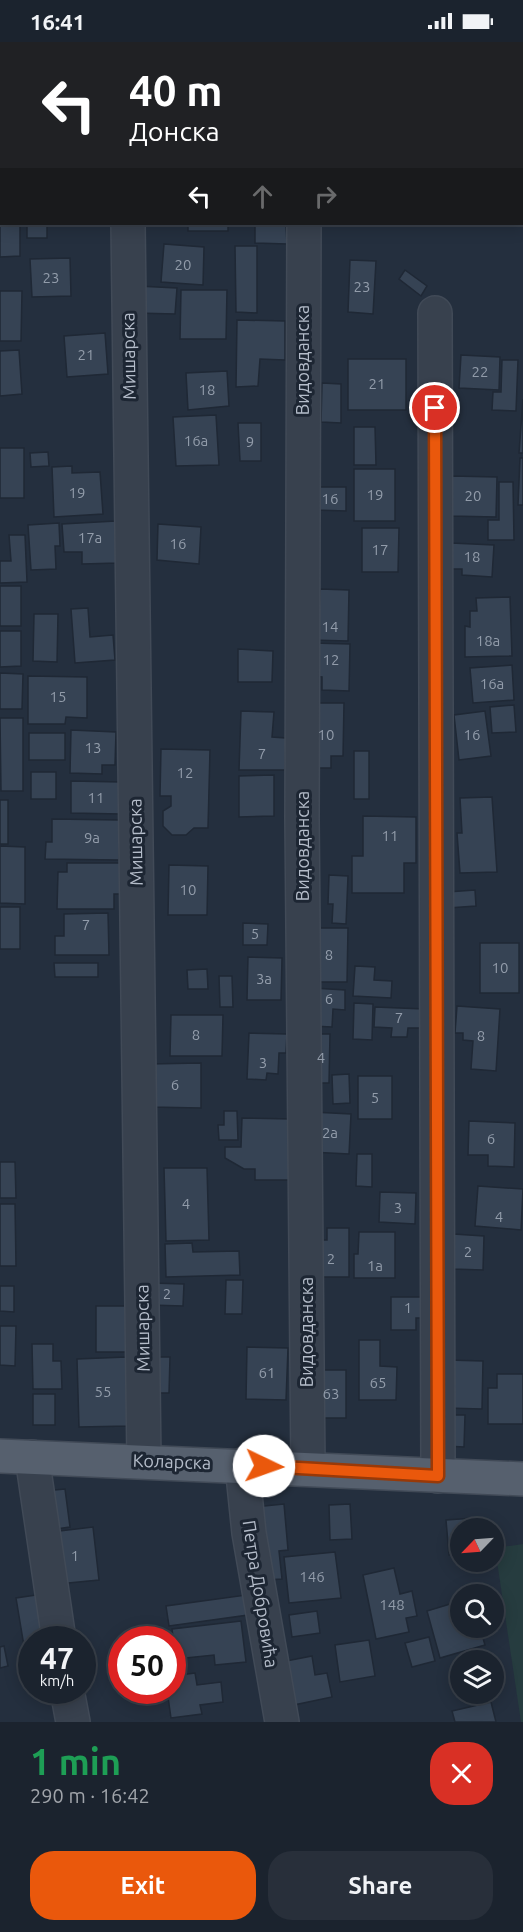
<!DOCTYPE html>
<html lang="en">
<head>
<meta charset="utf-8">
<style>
  :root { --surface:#1b232e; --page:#282f3a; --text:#f1f3f6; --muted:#a0a4aa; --line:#39404a; --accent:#ea580c }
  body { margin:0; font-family:Ubuntu,sans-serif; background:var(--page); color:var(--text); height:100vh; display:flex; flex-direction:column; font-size:22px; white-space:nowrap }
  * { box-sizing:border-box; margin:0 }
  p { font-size:20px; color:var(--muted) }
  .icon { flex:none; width:33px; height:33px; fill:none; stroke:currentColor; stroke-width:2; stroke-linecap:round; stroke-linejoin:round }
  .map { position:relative; height:1680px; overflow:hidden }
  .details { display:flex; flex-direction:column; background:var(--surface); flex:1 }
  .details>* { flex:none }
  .guide { position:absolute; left:0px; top:0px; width:524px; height:183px; box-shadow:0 3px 15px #0003,0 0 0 2px var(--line); background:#202124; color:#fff; overflow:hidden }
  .needle { width:39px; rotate:245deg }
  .fabs { position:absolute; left:450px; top:1476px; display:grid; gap:12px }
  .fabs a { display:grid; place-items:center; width:54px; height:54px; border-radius:50%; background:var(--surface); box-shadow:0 3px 15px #0003,0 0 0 2px var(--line); font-size:30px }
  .speed { position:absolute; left:18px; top:1584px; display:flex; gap:12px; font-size:30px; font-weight:700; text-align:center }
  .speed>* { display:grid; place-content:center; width:78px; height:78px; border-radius:50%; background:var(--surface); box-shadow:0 3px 15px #0003,0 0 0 2px var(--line); line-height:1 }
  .speed small { font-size:15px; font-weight:400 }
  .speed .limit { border:9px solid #d22; background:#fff; color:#111 }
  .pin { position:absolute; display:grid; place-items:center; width:51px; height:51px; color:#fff; margin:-26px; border:3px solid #fff; border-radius:50%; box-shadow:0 2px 6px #0007 }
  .me { position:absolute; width:66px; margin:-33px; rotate:93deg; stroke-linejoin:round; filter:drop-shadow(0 0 4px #0008) }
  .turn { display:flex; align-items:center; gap:21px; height:126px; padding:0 30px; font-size:27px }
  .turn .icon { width:78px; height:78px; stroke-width:2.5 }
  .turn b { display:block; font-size:42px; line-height:51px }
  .lanes { display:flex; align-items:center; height:57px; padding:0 30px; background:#0003; justify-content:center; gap:30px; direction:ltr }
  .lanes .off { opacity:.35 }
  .round { display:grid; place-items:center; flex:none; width:63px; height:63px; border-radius:24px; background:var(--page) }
  .summary { display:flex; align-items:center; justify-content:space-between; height:102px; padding:0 30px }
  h1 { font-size:36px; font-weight:700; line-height:45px; color:#1e9e55 }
  .action { display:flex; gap:12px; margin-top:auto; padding:12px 30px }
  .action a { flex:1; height:69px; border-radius:24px; background:var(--accent); color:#fff; font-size:24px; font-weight:700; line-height:69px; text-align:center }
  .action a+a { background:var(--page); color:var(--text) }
  .status { display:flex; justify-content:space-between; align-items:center; height:42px; padding:0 30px; background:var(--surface); direction:ltr }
  .status svg { height:16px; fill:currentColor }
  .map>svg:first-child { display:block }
</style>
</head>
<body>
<div class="status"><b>16:41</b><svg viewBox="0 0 49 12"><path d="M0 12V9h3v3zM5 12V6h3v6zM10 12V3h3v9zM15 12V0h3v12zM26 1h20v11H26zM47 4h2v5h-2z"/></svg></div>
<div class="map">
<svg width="523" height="1680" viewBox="0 0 523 1680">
  <rect width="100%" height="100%" fill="#242f3e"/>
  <!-- green -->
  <path fill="#263c3f" d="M523,1502v178h-2l-26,-174z"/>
  <!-- building -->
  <g fill="#364354" stroke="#1f2835" stroke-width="1.5">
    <path d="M0,169l2,13h18v32l-20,1z"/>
    <rect x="27" y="182" width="20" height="14"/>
    <rect x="188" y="182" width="40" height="7"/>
    <path d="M255,182h31l1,20 -32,-1z"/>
    <path d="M164,202l40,3 -1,38 -42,-3z"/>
    <path d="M235,204h22v67l-21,-1z"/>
    <path d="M70,216l1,38 -39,1 -2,-38z"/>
    <path d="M350,218l26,1 -3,53 -25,-2z"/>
    <path d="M405,228l22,16 -6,10 -22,-17z"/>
    <path d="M137,244l40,2 -2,26 -40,-1z"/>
    <path d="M181,248h46l-1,49h-46z"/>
    <path d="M0,249h22l-1,50h-21z"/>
    <path d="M237,278l48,1v39l-25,-1 -2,27 -22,1z"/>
    <path d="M105,291l3,41 -41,3 -3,-41z"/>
    <path d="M19,308l3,44 -22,2v-45z"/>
    <path d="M461,313l39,2 -1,33 -40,-2z"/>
    <rect x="348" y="317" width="58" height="51"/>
    <path d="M502,318h16l-2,51 -24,-1 1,-18h8z"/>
    <path d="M227,329l2,35 -41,4 -2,-37z"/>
    <path d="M322,341l19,1v39l-20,-1z"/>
    <path d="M523,357v54h-4z"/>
    <path d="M216,373l3,50 -43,1 -3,-49z"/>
    <path d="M238,381h23v38h-21z"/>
    <path d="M354,385h21l1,38h-22z"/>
    <rect x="0" y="406" width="24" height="50"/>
    <path d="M48,410l1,14 -18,1 -1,-14z"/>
    <path d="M520,416h3v47h-5z"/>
    <path d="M72,424v7l28,-1 3,42 -49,3 -2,-50z"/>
    <rect x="354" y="427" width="41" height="52"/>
    <path d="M451,434l46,1 -1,40 -46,-1z"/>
    <path d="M499,440h14l1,58h-26v-20h11z"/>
    <path d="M315,445h31v24l-31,-1z"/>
    <path d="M116,479l2,42 -36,1v-12h-18l-2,-28z"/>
    <path d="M59,481l1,23h-5l1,23 -25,1 -3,-45z"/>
    <path d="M158,482l43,3 -2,37 -42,-4z"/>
    <path d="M362,486h37l-1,44h-36z"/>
    <path d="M9,493h16l2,47 -27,1v-22h11z"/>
    <path d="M451,501l43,2 -2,32 -30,-2v-6h-13z"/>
    <rect x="0" y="544" width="21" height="40"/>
    <path d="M320,547l29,1 -1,51 -37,-1 8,-27z"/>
    <path d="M510,555l2,59 -47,1v-31l5,1v-16h7l-1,-13z"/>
    <path d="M88,566l2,29 23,-2 2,25 -40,3 -4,-54z"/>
    <path d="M34,572h24l-1,48 -24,-1z"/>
    <path d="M0,589h21v35l-21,1z"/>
    <path d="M312,601l38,1 -1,47 -27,-1v-13l-11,-1z"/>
    <path d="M238,607l35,2 -1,31h-34z"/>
    <path d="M512,623l2,35 -41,3 -3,-35z"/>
    <path d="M0,631l23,1 -1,35h-22z"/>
    <path d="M28,634l59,1v41l-21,-1 -1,7h-37z"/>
    <path d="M317,661h27l-1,53h-12v12h-22z"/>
    <path d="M514,663l2,27 -24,1 -2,-26z"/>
    <path d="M241,669l33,1 -2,25 14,1 -1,32h-46z"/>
    <path d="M485,669l6,45 -32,4 -5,-45z"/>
    <path d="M0,676h23v73h-22z"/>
    <path d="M71,688l45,2 -1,33h-13v9l-32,-1z"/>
    <rect x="29" y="691" width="36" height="27"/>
    <path d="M161,707l49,1 -2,78h-14l-8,7h-14l-9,-9v-15l8,-5v-10h-11z"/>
    <rect x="354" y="709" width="15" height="48"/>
    <rect x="31" y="730" width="25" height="27"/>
    <path d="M274,733v41l-35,1v-41z"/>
    <path d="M71,739l50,1v32l-50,-1z"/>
    <path d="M492,755l5,75 -37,1 -3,-40h5l-2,-35z"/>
    <rect x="0" y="758" width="8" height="44"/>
    <path d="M363,774l53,1v46h-12v30h-52v-37h11z"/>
    <path d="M52,777l67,1v40l-74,-1 1,-17h6z"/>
    <path d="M0,804l25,1v57l-25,-1z"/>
    <path d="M67,821h54v31h-7v15h-57l1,-37h9z"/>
    <path d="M169,823l39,1 -1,49h-39z"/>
    <path d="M329,833l19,1 -2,48 -14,-1 1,-19h-5z"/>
    <path d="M475,848l1,16 -28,2 -1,-16z"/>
    <rect x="0" y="865" width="20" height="42"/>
    <path d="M108,871l1,42h-54v-19h9v-22z"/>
    <path d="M243,881l25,1 -1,21h-24z"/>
    <path d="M310,886h38l-1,54h-37z"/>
    <rect x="480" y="901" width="39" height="50"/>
    <path d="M248,915l34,1 -1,42h-34z"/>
    <path d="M54,921h44v14h-43z"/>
    <path d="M355,924l20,1 -1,13 18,1 -1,17 -38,-2z"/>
    <path d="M207,927l1,20h-20l-1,-19z"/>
    <path d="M219,934h13l1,31h-13z"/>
    <path d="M313,946l32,2v20l-12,-1 -1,18 -20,-1z"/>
    <path d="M354,961l19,1 -1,36 -19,-1z"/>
    <path d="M457,964l43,3 -4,62 -25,-2 2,-28 -10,-1v-7h-8z"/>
    <path d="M375,965l49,2 -1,19h-15l-1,9h-16l1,-9 -18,-1z"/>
    <path d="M171,973h52l-1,41h-52z"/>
    <path d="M249,991l38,1 -1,19h-7l-1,21 -11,-1 -1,7 -19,-1z"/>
    <path d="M313,992h17l-1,49h-16z"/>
    <path d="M201,1021v45l-51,-1 -1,-43z"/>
    <path d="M349,1032l1,29 -17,1 -1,-29z"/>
    <rect x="358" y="1034" width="34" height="43"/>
    <path d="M224,1069h13l1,29h-19l-1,-15h6z"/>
    <path d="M312,1070l39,2 -2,40 -39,-2z"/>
    <path d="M242,1076l50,1v61h-37v-11h-11l-19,-11v-11h16z"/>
    <path d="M469,1079l46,2 -1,44 -26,-1v-11h-20z"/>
    <path d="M357,1112h15v33l-16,-1z"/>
    <path d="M0,1120h15l1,36h-16z"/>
    <path d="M164,1126h43l2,72 -43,1z"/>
    <path d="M478,1144l45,3 -2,41 -46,-4z"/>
    <path d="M380,1150l36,1 -1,31 -36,-2z"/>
    <path d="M0,1162h15l1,62h-16z"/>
    <path d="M327,1186h22v49h-36v-37h14z"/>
    <path d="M359,1190h36v46h-41v-24h4z"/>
    <path d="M453,1192l31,2 -1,34 -31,-1z"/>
    <path d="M192,1201l1,9 46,-1 1,24 -74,2 -1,-33z"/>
    <path d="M226,1238h17l-1,34h-17z"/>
    <path d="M151,1241l33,1 -1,22 -33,-1z"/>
    <path d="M0,1244h14v26l-14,-1z"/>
    <path d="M391,1255h34l1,21h-10v12h-25z"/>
    <path d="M96,1264h31l1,46h-32z"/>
    <path d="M0,1284h16l-1,40 -15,-1z"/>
    <path d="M359,1298h21v26l17,1 -1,33h-37z"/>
    <path d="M32,1302h21v17h8l1,28h-29z"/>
    <path d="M247,1305l41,1 -2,52 -40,-1z"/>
    <path d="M127,1315l2,69 -50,1 -2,-68z"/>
    <path d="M151,1315h19l-1,36h-17z"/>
    <path d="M447,1318l36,1 -1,48 -36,-1z"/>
    <rect x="316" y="1328" width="30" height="48"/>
    <path d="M497,1332h26v50h-35v-36h9z"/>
    <rect x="33" y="1352" width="22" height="31"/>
    <path d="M446,1373h19l-1,32 -19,-1z"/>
    <path d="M65,1447l5,38 -21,3 -5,-39z"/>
    <path d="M284,1462l4,46 -9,1 3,28 -16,1 -12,-73z"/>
    <path d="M350,1462l2,35 -22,1 -1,-35z"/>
    <path d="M474,1476l1,10h-15v26l-11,1 -3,-35z"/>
    <path d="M93,1485l6,53 -41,4 -7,-52z"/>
    <path d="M335,1510l6,46 -52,5 -5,-46z"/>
    <path d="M394,1526l6,26 12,-3 5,25 -11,2 3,14 -33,7 -13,-64z"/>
    <path d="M36,1553l7,45h-11v5l-8,1 -8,-48z"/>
    <path d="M246,1553l2,20 -79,11 -3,-20z"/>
    <path d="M460,1559v27h20l5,17 -45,13 -13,-47z"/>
    <path d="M317,1569l3,22 -28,4 -3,-22z"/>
    <path d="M241,1579l5,41 -31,3 -1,-10 -38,4 -4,-30z"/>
    <path d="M429,1595l6,24 -23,6 -7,-24z"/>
    <path d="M369,1598l6,36 -35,6 -5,-37z"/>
    <path d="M4,1604l4,20 -8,2v-21z"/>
    <path d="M312,1614l3,19 12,-2 5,24 -43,9 -8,-44z"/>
    <path d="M195,1631l2,12 24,-3 2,20 -23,3 2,9 -31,4 -4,-28h5v-14z"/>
    <path d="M491,1660l5,20h-41l-3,-11z"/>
  </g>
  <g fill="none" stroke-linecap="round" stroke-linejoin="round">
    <!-- minor casing -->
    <g stroke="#414a57" stroke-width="36">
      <g id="minor">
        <path d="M357,0l2,2"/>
        <path d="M125,2v-2"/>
        <path d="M258,2l1,-2"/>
        <path d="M522,123l1,1"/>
        <path d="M128,182l16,1237"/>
        <path d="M304,182l-2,595 6,649"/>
        <path d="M435,271l3,1163"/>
        <path d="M32,1415l27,183"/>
        <path d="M242,1423l7,68 33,189"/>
        <path d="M67,1648l6,32"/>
      </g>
    </g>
    <!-- major casing -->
    <g stroke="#414a57" stroke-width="36">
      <path id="major" d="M0,1414l523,23"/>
    </g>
    <!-- minor -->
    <use href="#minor" stroke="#38414e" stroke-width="33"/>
    <!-- major -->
    <use href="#major" stroke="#56606e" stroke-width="33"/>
  </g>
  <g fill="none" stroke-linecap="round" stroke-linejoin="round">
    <!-- route casing -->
    <g stroke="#983908" stroke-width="15">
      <path id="route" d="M264,1424l174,10 -3,-1068"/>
    </g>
    <!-- route -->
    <use href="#route" stroke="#ea580c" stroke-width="10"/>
  </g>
  <g text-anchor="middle" stroke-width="6" stroke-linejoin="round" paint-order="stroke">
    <!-- number labels -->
    <g font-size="15" fill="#929caa">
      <text x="183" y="228">20</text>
      <text x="51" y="241">23</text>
      <text x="362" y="250">23</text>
      <text x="86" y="318">21</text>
      <text x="480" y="335">22</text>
      <text x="377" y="347">21</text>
      <text x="207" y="353">18</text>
      <text x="196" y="404">16a</text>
      <text x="250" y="405">9</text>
      <text x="77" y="456">19</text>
      <text x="375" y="458">19</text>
      <text x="473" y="459">20</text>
      <text x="330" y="462">16</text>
      <text x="90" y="501">17a</text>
      <text x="178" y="507">16</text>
      <text x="380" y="513">17</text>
      <text x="472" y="520">18</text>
      <text x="330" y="590">14</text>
      <text x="488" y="604">18a</text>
      <text x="331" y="623">12</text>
      <text x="492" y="647">16a</text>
      <text x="58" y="660">15</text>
      <text x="326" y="698">10</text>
      <text x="472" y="698">16</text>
      <text x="93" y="711">13</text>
      <text x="262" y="717">7</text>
      <text x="185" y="736">12</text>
      <text x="96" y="761">11</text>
      <text x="390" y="799">11</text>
      <text x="92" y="801">9a</text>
      <text x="188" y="853">10</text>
      <text x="86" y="888">7</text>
      <text x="255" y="897">5</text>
      <text x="329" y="918">8</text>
      <text x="500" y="931">10</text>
      <text x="264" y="942">3a</text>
      <text x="329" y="962">6</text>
      <text x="399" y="981">7</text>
      <text x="196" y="998">8</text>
      <text x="481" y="999">8</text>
      <text x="321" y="1021">4</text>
      <text x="263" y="1026">3</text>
      <text x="175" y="1048">6</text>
      <text x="375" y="1061">5</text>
      <text x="330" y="1096">2a</text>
      <text x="491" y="1102">6</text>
      <text x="186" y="1167">4</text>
      <text x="398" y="1171">3</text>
      <text x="499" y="1180">4</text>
      <text x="468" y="1215">2</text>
      <text x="331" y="1222">2</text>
      <text x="375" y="1229">1a</text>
      <text x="167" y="1257">2</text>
      <text x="408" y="1271">1</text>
      <text x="267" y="1336">61</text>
      <text x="378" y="1346">65</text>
      <text x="103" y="1355">55</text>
      <text x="331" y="1357">63</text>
      <text x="75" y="1519">1</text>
      <text x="312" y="1540">146</text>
      <text x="392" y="1568">148</text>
    </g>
    <!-- street labels -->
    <g font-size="18" fill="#b4bcc9" stroke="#1d2633">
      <text transform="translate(129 314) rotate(-91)" y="6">Мишарска</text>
      <text transform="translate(303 318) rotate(-90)" y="6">Видовданска</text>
      <text transform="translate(136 800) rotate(-91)" y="6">Мишарска</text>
      <text transform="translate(303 804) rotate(-90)" y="6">Видовданска</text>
      <text transform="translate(143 1286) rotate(-91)" y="6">Мишарска</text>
      <text transform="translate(307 1290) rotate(-90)" y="6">Видовданска</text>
      <text transform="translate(172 1420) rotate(2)" y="6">Коларска</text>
      <text transform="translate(260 1552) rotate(81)" y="6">Петра Добровића</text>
    </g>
  </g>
</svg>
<div class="fabs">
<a><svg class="needle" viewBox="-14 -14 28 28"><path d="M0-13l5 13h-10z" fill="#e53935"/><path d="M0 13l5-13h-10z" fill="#a0a4aa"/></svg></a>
<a><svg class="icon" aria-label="search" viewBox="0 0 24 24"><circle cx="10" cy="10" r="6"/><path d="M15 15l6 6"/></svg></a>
<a><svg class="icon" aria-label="layers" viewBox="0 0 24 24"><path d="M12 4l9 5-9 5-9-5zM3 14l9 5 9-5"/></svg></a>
</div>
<div class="speed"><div>47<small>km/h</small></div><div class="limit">50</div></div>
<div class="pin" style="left:435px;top:366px;background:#d93025"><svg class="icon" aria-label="arrive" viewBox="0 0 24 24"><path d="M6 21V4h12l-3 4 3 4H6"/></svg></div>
<svg class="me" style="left:264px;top:1424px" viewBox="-20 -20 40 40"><circle r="19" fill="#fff"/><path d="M0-13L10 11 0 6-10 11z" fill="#ea580c"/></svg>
<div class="guide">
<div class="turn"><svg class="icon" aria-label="left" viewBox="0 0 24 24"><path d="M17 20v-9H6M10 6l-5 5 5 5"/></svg><div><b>40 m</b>Донска</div></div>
<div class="lanes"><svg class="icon" aria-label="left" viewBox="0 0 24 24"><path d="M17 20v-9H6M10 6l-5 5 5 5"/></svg><svg class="icon off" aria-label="ahead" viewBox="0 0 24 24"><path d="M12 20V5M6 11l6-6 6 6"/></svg><svg class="icon off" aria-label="right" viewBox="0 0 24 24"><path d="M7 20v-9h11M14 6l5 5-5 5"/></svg></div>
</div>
</div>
<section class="details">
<div class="summary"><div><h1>1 min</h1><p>290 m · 16:42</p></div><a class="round" style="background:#d93025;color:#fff"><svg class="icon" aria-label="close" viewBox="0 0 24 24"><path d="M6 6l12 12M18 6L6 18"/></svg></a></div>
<div class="action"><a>Exit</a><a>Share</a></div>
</section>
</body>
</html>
